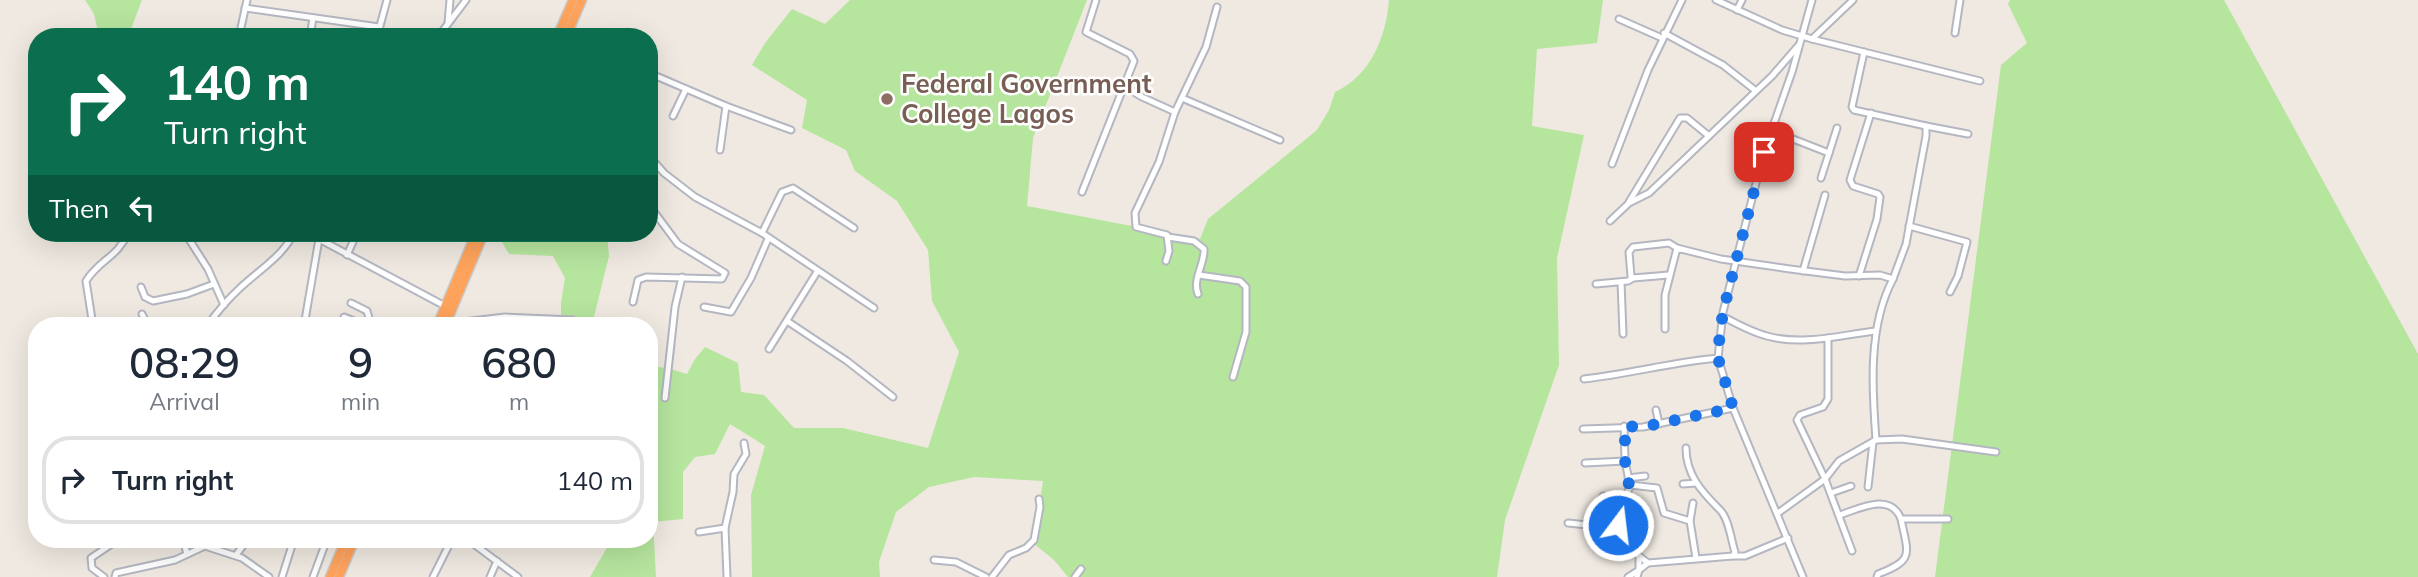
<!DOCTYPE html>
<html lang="en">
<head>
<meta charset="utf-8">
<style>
  :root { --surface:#fff; --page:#f6f6f7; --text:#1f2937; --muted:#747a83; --line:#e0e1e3 }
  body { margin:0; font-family:Mulish,sans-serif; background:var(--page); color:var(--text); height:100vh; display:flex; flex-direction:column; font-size:26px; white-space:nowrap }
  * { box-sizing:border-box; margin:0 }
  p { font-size:23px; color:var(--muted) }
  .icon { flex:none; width:38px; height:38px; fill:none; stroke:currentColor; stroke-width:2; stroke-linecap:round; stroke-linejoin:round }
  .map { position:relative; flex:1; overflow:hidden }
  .drawer { position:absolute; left:28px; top:317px; width:630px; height:231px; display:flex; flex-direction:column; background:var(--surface); border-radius:28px; box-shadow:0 7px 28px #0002 }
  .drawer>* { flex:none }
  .hud { position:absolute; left:28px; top:28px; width:630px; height:214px; border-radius:28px; box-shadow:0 7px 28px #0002; background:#0b6e4f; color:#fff; overflow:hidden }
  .pin { position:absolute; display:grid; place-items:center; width:60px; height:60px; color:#fff; margin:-30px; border-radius:14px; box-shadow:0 4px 10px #0006 }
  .me { position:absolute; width:77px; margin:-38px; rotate:15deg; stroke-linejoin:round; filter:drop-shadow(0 0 5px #0008) }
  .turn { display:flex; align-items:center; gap:24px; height:147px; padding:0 21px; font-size:32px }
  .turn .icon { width:91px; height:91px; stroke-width:2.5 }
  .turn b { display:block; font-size:49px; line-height:60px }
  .then { display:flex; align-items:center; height:66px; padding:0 21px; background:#0003; gap:14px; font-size:26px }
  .eta { display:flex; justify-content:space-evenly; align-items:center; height:119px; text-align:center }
  .eta b { font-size:42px; font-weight:600; line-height:49px }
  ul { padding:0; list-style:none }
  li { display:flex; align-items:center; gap:21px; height:88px; margin:0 14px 10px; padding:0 7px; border:4px solid var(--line); border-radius:28px }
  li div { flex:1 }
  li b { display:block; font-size:26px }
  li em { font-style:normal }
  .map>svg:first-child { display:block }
</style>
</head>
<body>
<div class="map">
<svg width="2418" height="577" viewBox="0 0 2418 577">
  <rect width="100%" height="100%" fill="#efe9e1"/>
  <!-- green -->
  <g fill="#b6e59e">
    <path d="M85,0h57l-14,37h-29l-5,-23z"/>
    <path d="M850,0h237l-54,138 -6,68 173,33 8,-20 109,-89 12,-20 6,-18c35,-16 51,-54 54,-92h214l-6,43 -60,6 -5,77 52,9 -27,123 2,107 -54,155 -8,57h-429l-14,-17 -21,-17 10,-62 -69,-4 -45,10 -33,25 -17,50 1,15h-128l-1,-82 14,-49 -35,-22 -15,30 -20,3 -12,15v47l-30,3 3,55h-66l22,-38h37v-173l18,2 20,6 8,-15 10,-12 33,16 3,29 23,3 30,33h49l85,20 31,-96 -27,-51 -4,-51 -31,-49 -42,-30 -9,-21 -44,-22 5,-28 -55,-35 13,-22 27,-34 33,15z"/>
    <path d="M2010,0h214l194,354v223h-483l66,-512 26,-22 -19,-39z"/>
    <path d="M489,233l52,2v-2h66l2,23 -17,69h-31v-22l4,-25 -12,-22 -44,-2 -7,-12 -13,-7z"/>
  </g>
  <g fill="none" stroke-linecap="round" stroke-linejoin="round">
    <!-- minor casing -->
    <g stroke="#b4b7c1" stroke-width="9">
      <g id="minor">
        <path d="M1096,0l-10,32 44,22 4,7 -10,25 18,11 33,15"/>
        <path d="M1716,0l66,30 30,9 41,-39"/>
        <path d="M245,8l134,19"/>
        <path d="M1737,10l5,-10"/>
        <path d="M1619,19l43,19"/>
        <path d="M448,23l2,-23"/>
        <path d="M1664,33l59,32 33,26"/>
        <path d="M1955,33l5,-33"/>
        <path d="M239,37l8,-37"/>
        <path d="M310,37l3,-19"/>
        <path d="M377,37l10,-37"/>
        <path d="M438,37l28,-37"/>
        <path d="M1812,39l168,42"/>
        <path d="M1864,52l-12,55 2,3 72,16v10l-20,108 -13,35"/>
        <path d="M649,73l77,33 65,24"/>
        <path d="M649,88l4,-14"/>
        <path d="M1182,98l98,42"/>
        <path d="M673,116l13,-27"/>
        <path d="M1926,126l42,8"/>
        <path d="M1770,130l59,23"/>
        <path d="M720,150l6,-44"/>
        <path d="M649,156l15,17 31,24 67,36 112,75"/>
        <path d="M1612,164l36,-94 34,-70"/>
        <path d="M1821,178l16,-50"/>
        <path d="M1082,192l42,-106"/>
        <path d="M1629,202l51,-84h7l22,18"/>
        <path d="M1610,221l19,-18 20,-10 19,-18 104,-99 27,-31"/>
        <path d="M1909,226l58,16 -9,34 -8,16"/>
        <path d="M185,233l23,36 16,36"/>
        <path d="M762,233l20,-41 11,-4 61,40"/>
        <path d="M1168,237l26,4 10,8c1,15 -12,30 -6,45"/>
        <path d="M319,239l126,67"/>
        <path d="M347,255l10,-22"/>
        <path d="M1166,261l3,-10 -2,-16 -31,-8 -1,-14 24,-51 16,-50 31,-65 11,-40"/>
        <path d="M1803,271l22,-76"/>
        <path d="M1199,275l41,6 6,6v45l-13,45"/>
        <path d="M1669,275l-36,3 -2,-2 -2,-24 4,-5 36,-4 8,5"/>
        <path d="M1859,276l18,-57 3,-22 -2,-3 -25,-8 -3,-6 21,-67"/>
        <path d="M1621,282l2,52"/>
        <path d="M1596,284l32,-3 5,-3"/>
        <path d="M141,287l4,10 8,4 34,-7 27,-10"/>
        <path d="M633,302l5,-22 8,-3 76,2 3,-6 -47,-29 -29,-39"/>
        <path d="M351,303l16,8 2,7 -2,7"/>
        <path d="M704,307l27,5 20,-34 17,-39"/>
        <path d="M142,314l6,12"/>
        <path d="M1722,316c15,8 29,16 45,20 36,10 73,-1 109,-5"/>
        <path d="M344,317l23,9"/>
        <path d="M787,321l60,40 46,36"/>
        <path d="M446,324l59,-7 68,3"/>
        <path d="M93,326l-7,-45c14,-22 31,-23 42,-48"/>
        <path d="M207,326c10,-14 21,-27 33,-38 19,-18 42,-31 54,-55"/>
        <path d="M304,326l16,-93"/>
        <path d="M1665,329v-34l12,-47 44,11 69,10 55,7 35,-1 13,4c-25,47 -21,109 -17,161"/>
        <path d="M1828,338v61l-5,8 -23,8 -3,5 28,59 27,72"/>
        <path d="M769,349l48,-77"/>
        <path d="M1584,379c45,-5 89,-17 134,-21"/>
        <path d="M665,398l10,-91 7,-30"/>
        <path d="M1656,410l3,14"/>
        <path d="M1624,426l1,35 5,24 -13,43 22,28 9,7"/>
        <path d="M1583,429l60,-2 90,-19"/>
        <path d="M1585,463l40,-2"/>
        <path d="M1628,478l17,-2"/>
        <path d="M1683,484l13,-1"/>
        <path d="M1630,485l27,3 7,25 26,8 6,37"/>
        <path d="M1868,487l5,-45"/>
        <path d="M1831,493l20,-7"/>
        <path d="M1603,496l22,4"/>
        <path d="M1778,513l47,-34 14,-18 37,-21 26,-1 94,13"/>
        <path d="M1840,515c20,-7 51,-23 61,4h47"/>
        <path d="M1690,521l3,-18"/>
        <path d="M1568,523l49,5"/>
        <path d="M699,532l26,-4"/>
        <path d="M183,539l4,15"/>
        <path d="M204,539l1,7 37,12 27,19"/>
        <path d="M467,539l51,38"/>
        <path d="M236,555l12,-16"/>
        <path d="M1733,556h12l43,-18"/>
        <path d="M934,560l22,2 30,15"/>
        <path d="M104,577l-12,-9 -1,-10 28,-19"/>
        <path d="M115,577l1,-4 59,-13 30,-14"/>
        <path d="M282,577l12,-38"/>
        <path d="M313,577l14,-38"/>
        <path d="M433,577l19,-38"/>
        <path d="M490,577l7,-16"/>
        <path d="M727,577l-2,-49 8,-36 1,-18 12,-20 -2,-11"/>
        <path d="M992,577l17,-22 17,-7 8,-8 6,-33 -1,-8"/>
        <path d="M1075,577l6,-8"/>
        <path d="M1628,577l11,-7v-14"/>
        <path d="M1637,577l2,-7 9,-7 85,-7 2,-4c-4,-12 -6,-33 -15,-42 -18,-18 -34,-35 -34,-62"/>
        <path d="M1803,577l-70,-169 -15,-50 5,-46 41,-160 28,-80 20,-72"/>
        <path d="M1877,577l1,-3c37,-14 30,-20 23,-55"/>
      </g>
    </g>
    <!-- highway casing -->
    <g stroke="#c9c9c9" stroke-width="11">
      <g id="highway">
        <path d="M557,37l16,-37"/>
        <path d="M566,37l16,-37"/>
        <path d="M437,326l39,-93"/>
        <path d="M445,326l39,-93"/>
        <path d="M330,577l16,-38"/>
        <path d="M339,577l16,-38"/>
      </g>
    </g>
    <!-- minor -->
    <use href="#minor" stroke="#fff" stroke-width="5"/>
    <!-- highway -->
    <use href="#highway" stroke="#ffa35c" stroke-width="8"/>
  </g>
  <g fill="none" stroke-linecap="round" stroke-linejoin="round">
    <!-- route -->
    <path stroke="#1a73e8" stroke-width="12" stroke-dasharray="0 21.6" d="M1618,525l11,-40 -4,-24v-35l18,1 90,-19 -15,-50 1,-16 4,-30 41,-160"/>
  </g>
  <!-- markers -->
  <circle fill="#8d6e63" stroke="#fff" stroke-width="2.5" cx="887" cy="99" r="7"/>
  <g text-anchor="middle" stroke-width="5" stroke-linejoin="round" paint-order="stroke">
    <!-- education labels -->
    <g font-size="26" font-weight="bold" fill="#785e54" stroke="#fff" text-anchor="start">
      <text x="901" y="93">Federal Government<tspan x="901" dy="30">College Lagos</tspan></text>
    </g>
  </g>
</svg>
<div class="pin" style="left:1764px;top:152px;background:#d93025"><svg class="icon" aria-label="arrive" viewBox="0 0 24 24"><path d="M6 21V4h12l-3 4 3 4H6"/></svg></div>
<svg class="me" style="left:1618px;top:525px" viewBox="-20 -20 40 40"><circle r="17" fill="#1a73e8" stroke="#fff" stroke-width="3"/><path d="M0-11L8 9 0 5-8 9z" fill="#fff"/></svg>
<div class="hud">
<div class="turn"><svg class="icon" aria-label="right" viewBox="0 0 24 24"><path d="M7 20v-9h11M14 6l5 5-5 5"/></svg><div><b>140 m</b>Turn right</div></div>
<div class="then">Then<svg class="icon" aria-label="left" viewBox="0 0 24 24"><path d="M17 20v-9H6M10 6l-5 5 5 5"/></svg></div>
</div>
<section class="drawer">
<div class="eta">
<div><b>08:29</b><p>Arrival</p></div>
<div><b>9</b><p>min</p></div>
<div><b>680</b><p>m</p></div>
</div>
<ul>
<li><svg class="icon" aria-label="right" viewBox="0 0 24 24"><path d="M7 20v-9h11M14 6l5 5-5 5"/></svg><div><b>Turn right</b></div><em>140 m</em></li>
</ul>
</section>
</div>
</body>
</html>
